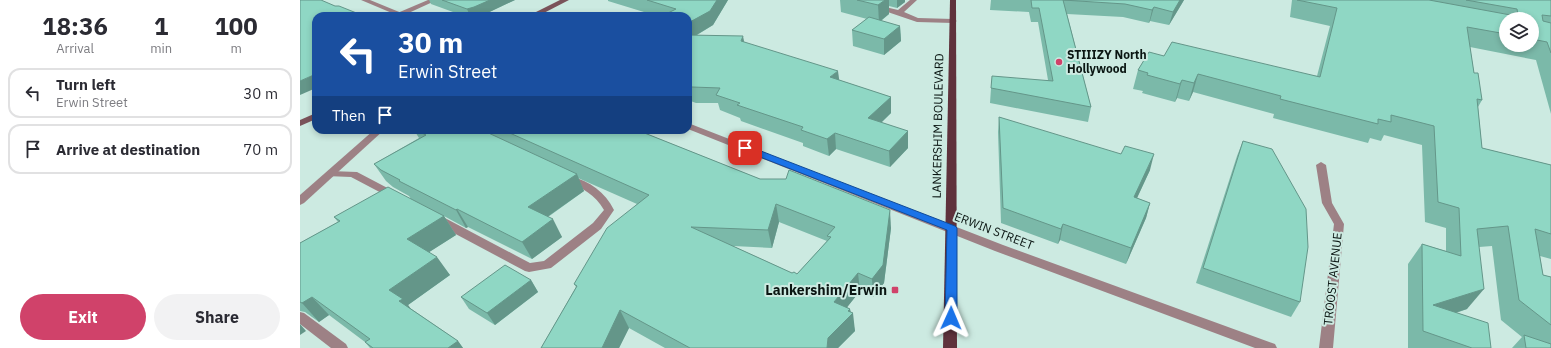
<!DOCTYPE html>
<html lang="en">
<head>
<meta charset="utf-8">
<style>
  :root { --surface:#fff; --page:#f2f2f3; --text:#2b2b33; --muted:#7c7c81; --line:#e1e1e2; --accent:#d0426a }
  body { margin:0; font-family:"IBM Plex Sans",sans-serif; background:var(--page); color:var(--text); height:100vh; display:flex; flex-direction:column; font-size:15px; white-space:nowrap }
  * { box-sizing:border-box; margin:0 }
  p { font-size:13px; color:var(--muted) }
  .icon { flex:none; width:22px; height:22px; fill:none; stroke:currentColor; stroke-width:2; stroke-linecap:round; stroke-linejoin:round }
  .map { position:relative; flex:1; overflow:hidden }
  .panel { display:flex; flex-direction:column; background:var(--surface); width:300px }
  .panel>* { flex:none }
  .banner { position:absolute; left:12px; top:12px; width:380px; height:122px; border-radius:12px; box-shadow:0 2px 6px #0003; background:#1a4fa0; color:#fff; overflow:hidden }
  .fabs { position:absolute; left:1199px; top:12px; display:grid; gap:8px }
  .fabs a { display:grid; place-items:center; width:40px; height:40px; border-radius:50%; background:var(--surface); box-shadow:0 2px 6px #0003; font-size:20px }
  .pin { position:absolute; display:grid; place-items:center; width:34px; height:34px; color:#fff; margin:-17px; border-radius:8px; box-shadow:0 2px 6px #0006 }
  .me { position:absolute; width:44px; margin:-22px; rotate:1deg; stroke-linejoin:round; filter:drop-shadow(0 0 3px #0008) }
  .turn { display:flex; align-items:center; gap:14px; height:84px; padding:0 20px; font-size:18px }
  .turn .icon { width:52px; height:52px; stroke-width:2.5 }
  .turn b { display:block; font-size:28px; line-height:34px }
  .then { display:flex; align-items:center; height:38px; padding:0 20px; background:#0003; gap:8px; font-size:15px }
  .eta { display:flex; justify-content:space-evenly; align-items:center; height:68px; text-align:center }
  .eta b { font-size:24px; font-weight:700; line-height:28px }
  .button { display:flex; gap:8px; margin-top:auto; padding:8px 20px }
  .button a { flex:1; height:46px; border-radius:24px; background:var(--accent); color:#fff; font-size:16px; font-weight:700; line-height:46px; text-align:center }
  .button a+a { background:var(--page); color:var(--text) }
  ul { padding:0; list-style:none }
  li { display:flex; align-items:center; gap:12px; height:50px; margin:0 8px 6px; padding:0 12px; border:2px solid var(--line); border-radius:12px }
  li div { flex:1 }
  li b { display:block; font-size:15px }
  li em { font-style:normal }
  main { display:flex; flex:1; min-height:0 }
  .map>svg:first-child { display:block }
</style>
</head>
<body>
<main>
<section class="panel">
<div class="eta">
<div><b>18:36</b><p>Arrival</p></div>
<div><b>1</b><p>min</p></div>
<div><b>100</b><p>m</p></div>
</div>
<ul>
<li><svg class="icon" aria-label="left" viewBox="0 0 24 24"><path d="M17 20v-9H6M10 6l-5 5 5 5"/></svg><div><b>Turn left</b><p>Erwin Street</p></div><em>30 m</em></li>
<li><svg class="icon" aria-label="arrive" viewBox="0 0 24 24"><path d="M6 21V4h12l-3 4 3 4H6"/></svg><div><b>Arrive at destination</b></div><em>70 m</em></li>
</ul>
<div class="button"><a>Exit</a><a>Share</a></div>
</section>
<div class="map">
<svg width="1251" height="348" viewBox="0 0 1251 348">
  <rect width="100%" height="100%" fill="#cceae1"/>
  <g fill="none" stroke-linecap="round" stroke-linejoin="round">
    <!-- service -->
    <g fill="#9d8185" fill-rule="evenodd">
      <path d="M128,0h9l-35,16h-6l-1,-2z"/>
      <path d="M610,0h7l-13,12 14,6 35,1 4,2 -4,2 -36,-1 -44,-15 4,-2 21,5z"/>
      <path d="M30,171l27,1 40,21 1,2 -1,2h-8l-38,-20 -25,-1 -1,-2z"/>
      <path d="M270,176c20,5 35,16 44,34l-13,19 -50,39 -22,4 -4,-1 -90,-48 -1,-3 1,-3h8l87,46 14,-2 49,-38 11,-13c-9,-16 -22,-22 -38,-29l-1,-2 1,-2z"/>
      <path d="M0,312l4,1 42,31 2,4h-17l-31,-24z"/>
    </g>
    <!-- minor -->
    <g fill="#9d8185" fill-rule="evenodd">
      <path d="M61,0h9l39,16h-10z"/>
      <path d="M388,123l315,122 272,99 2,4h-22l-260,-97 -307,-122z"/>
      <path d="M74,130h10l-80,73 -4,2v-10z"/>
      <path d="M1021,162l5,3 6,38 12,21 -11,124h-14l15,-124 -12,-21 -6,-38z"/>
    </g>
    <!-- secondary -->
    <g fill="#7a535a" fill-rule="evenodd">
      <path d="M260,0h9l-31,16h-10z"/>
      <path d="M16,113v6l-16,7v-6z"/>
    </g>
    <!-- primary -->
    <path fill="#5f323c" fill-rule="evenodd" d="M650,0h6l1,348h-14z"/>
  </g>
  <!-- wall -->
  <g fill="#7bb9a9" fill-rule="evenodd">
    <path d="M129,0h86l-34,16h-17l-33,-12z"/>
    <path d="M308,0h120l-15,25 -16,10 47,7 95,38 52,17v16l-10,10 27,8v17l-18,19 -54,-18 -7,7 -26,-10v-3l-62,-22 -1,-3 -20,-8 -2,-7h-22l-8,-3v-84h-31l-49,-15z"/>
    <path d="M540,0h65v2l-8,6 -8,-2v8l-8,7 19,5 1,15 -17,14 -31,-9 -1,-16 15,-11 -26,-7z"/>
    <path d="M691,0h193l-15,25 -19,-4 -1,2 -26,-6 -56,-3 24,93 -3,15 -98,-19 1,-15 57,-8 -10,-58h-7l-2,-10 -39,-2z"/>
    <path d="M992,0h259v114l-15,-54 -66,-13 4,26 8,27 -4,7 4,41 69,17v94l-11,-3 3,19 8,2v71h-39l10,-11 -21,-17 -9,-74 -13,1 -12,62 -11,4 35,35h-83v-84l14,-20 24,7v-23l-21,-6 -3,-77 -38,-10 -3,6 -11,-3 -2,5 -95,-25 1,-4 -81,-22 -4,9 -12,-3 -2,4 -33,-9 1,-2 -10,-2 5,-19 26,-14 153,20 13,-50 -40,-9zM1206,19h26v26h-26z"/>
    <path d="M699,117l151,53 -13,28 13,5 -4,15 -20,46 -66,-24 -2,4 -57,-21 -3,-91z"/>
    <path d="M114,130h223l123,49 131,49 -7,55 -11,14 -13,-6 -13,16 3,2 5,22 -17,17h-173l-36,-20 -10,20h-78l35,-61 -2,-3 63,-80 -59,-26 6,13 -36,26 14,20 -30,22 -64,-32 -2,1 -22,-12 12,19 -27,17 21,23 -42,30 2,3 48,33 5,7h-93l-5,-6 -36,-27 -10,7 -14,-10 -5,-1v-68l38,-21 -4,-5 77,-18 -2,-3 -16,-9 -7,-6 -12,-17 45,-26zM479,222l48,19 -30,33 -5,-1 -59,-27 39,2z"/>
    <path d="M943,141l57,161 -9,15 -95,-34 41,-127z"/>
    <path d="M231,280l7,12 -43,33 -26,-16 -8,-12z"/>
  </g>
  <!-- shaded-wall -->
  <g fill="#649689">
    <path d="M190,0h25l-34,16h-11l-3,-7z"/>
    <path d="M417,0h11l-15,25 -25,15v-17z"/>
    <path d="M585,0h4v14l-10,8 -1,-17z"/>
    <path d="M597,0h8v2l-8,6z"/>
    <path d="M880,0h4l-15,25 4,-13z"/>
    <path d="M854,7l-4,14 -1,2 3,-13z"/>
    <path d="M600,26l1,15 -17,14v-16z"/>
    <path d="M443,36l3,15 -5,-10z"/>
    <path d="M538,71l2,15 -10,-9z"/>
    <path d="M16,74v14l-16,7v-14z"/>
    <path d="M898,74l-5,18 -4,9 5,-18z"/>
    <path d="M882,80l-5,18 -2,4 5,-18z"/>
    <path d="M591,97v16l-22,21 -1,-16z"/>
    <path d="M608,131v17l-18,19 -1,-16z"/>
    <path d="M535,133l1,16 -7,7 -2,-17z"/>
    <path d="M854,154l-4,16 -20,43 4,-16z"/>
    <path d="M277,174l7,17 -47,33 -9,-17z"/>
    <path d="M850,203l-4,15 -20,46 5,-16z"/>
    <path d="M476,204l3,18 -7,26 -4,-18z"/>
    <path d="M157,209l11,18 -2,1 -10,-18z"/>
    <path d="M590,210l1,18 -7,55 -11,14 -1,-18z"/>
    <path d="M144,216l12,19 -36,23 -13,-19z"/>
    <path d="M253,219l9,18 -30,22 -10,-17z"/>
    <path d="M763,224l-3,16 -2,4 3,-15z"/>
    <path d="M137,257l13,18 -42,30 9,12 -14,-9 -14,-18z"/>
    <path d="M558,273l2,18 -23,29 -3,-18z"/>
    <path d="M231,280l7,12 -43,33 -8,-12z"/>
    <path d="M1184,289l-17,20 -44,14 10,-18z"/>
    <path d="M12,297l17,18 -10,7 -17,-19z"/>
    <path d="M550,309l1,6 2,-2 2,18 -17,17h-11l1,-10z"/>
    <path d="M320,310l9,18 -10,20h-17z"/>
    <path d="M0,324l6,7 -6,4z"/>
    <path d="M158,341l5,7h-15z"/>
  </g>
  <!-- building -->
  <g fill="#8fd7c4" stroke="#649689" fill-rule="evenodd">
    <path d="M0,0h21l14,6h4l25,10h-48v58l-16,7z"/>
    <path d="M142,0h48l-16,7 -7,2z"/>
    <path d="M347,0h70l-7,11 -22,12v-7h-26l14,-7z"/>
    <path d="M557,0h28l-7,5z"/>
    <path d="M731,0h149l-7,12 -19,-5 -2,3 -27,-6 -62,-4 28,107 -100,-19 1,-12 61,5 -14,-73h-7z"/>
    <path d="M997,0h132l87,16 2,-1 -1,-6 -51,-9h85v16l-9,-1 1,6 8,2v30l-4,-11 -15,-3v-20h-26v15l-39,-7 7,46h4l4,27 -5,-1 5,49 69,17v69l-16,-5 8,46 8,2v48l-32,-25 -11,-74 -31,3 7,60 -51,16 55,18 3,25h-19l-49,-17 -1,-87 39,12 -2,-48 -21,-6 -4,-76 -43,-11v7l-13,-3v5l-98,-25 1,-3 -83,-22 -4,9 -12,-3 -2,4 -33,-9 1,-2 -10,-3 11,-18 15,4 8,-14 148,35 17,-69z"/>
    <path d="M569,17l31,9 -16,13 -32,-9z"/>
    <path d="M388,35l55,1 -2,5 97,30 -8,6 61,20 -23,21 40,13 -19,20 -54,-18 -8,6 -26,-9 2,-3 -66,-22 3,-2 -24,-8 4,-7 -28,-1 -4,-1z"/>
    <path d="M699,117l122,37 4,-8 29,8 -20,43 16,6 -19,45 -68,-24 -2,5 -58,-21z"/>
    <path d="M116,130h66l95,44 -49,33 25,12 -31,23 -65,-33 -1,1 -57,-29 1,-1 -19,-10 -7,-6 52,-29z"/>
    <path d="M203,130h134l123,49h26l3,-9 101,40 -7,55 -11,14 -14,-6 -24,29 16,7 -2,2 5,2 -25,25 -1,10h-137l-70,-38 -18,38h-61l36,-62 -3,-2 33,-56 42,-33zM476,204l59,23 -8,9 4,1 -34,37 -3,-2 -2,1 -101,-46 77,3z"/>
    <path d="M943,141l29,8 34,60 2,38 -8,55 -97,-34z"/>
    <path d="M88,187l56,29 -37,23 30,18 -48,33 14,9 -4,2 59,40 -10,7h-75l-8,-6 5,-3 -58,-42 -10,6 -2,-1v-59l40,-22 -6,-4z"/>
    <path d="M205,265l26,15 -44,33 -26,-16z"/>
    <path d="M1224,335l27,9v4h-25z"/>
  </g>
  <!-- route -->
  <path fill="#1a73e8" stroke="#114b97" d="M442,146h6l207,80 2,2v90l-2,3 -4,1 -4,-1 -2,-3 2,-88 -205,-80 -1,-2z"/>
  <!-- markers -->
  <g fill="#d0426a" stroke="#cceae1" stroke-width="1.5">
    <circle cx="759" cy="62" r="4"/>
    <rect x="591" y="286" width="8" height="8" rx="2"/>
  </g>
  <g text-anchor="middle" stroke-width="4" stroke-linejoin="round" paint-order="stroke">
    <!-- poi labels -->
    <g font-size="12" font-weight="bold" fill="#0a1512" stroke="#cceae1" text-anchor="start">
      <text x="767" y="59">STIIIZY North<tspan x="767" dy="14">Hollywood</tspan></text>
    </g>
    <!-- street labels -->
    <g font-size="12" fill="#0a1512" stroke="#cceae1">
      <text transform="translate(638 126) rotate(-89)" y="4">LANKERSHIM BOULEVARD</text>
      <text transform="translate(694 231) rotate(21)" y="4">ERWIN STREET</text>
      <text transform="translate(1033 279) rotate(-84)" y="4">TROOST AVENUE</text>
    </g>
    <!-- near-poi labels -->
    <g font-size="14" font-weight="bold" fill="#0a1512" stroke="#cceae1" text-anchor="end">
      <text x="587" y="295">Lankershim/Erwin</text>
    </g>
  </g>
</svg>
<div class="fabs">
<a><svg class="icon" aria-label="layers" viewBox="0 0 24 24"><path d="M12 4l9 5-9 5-9-5zM3 14l9 5 9-5"/></svg></a>
</div>
<div class="pin" style="left:445px;top:148px;background:#d93025"><svg class="icon" aria-label="arrive" viewBox="0 0 24 24"><path d="M6 21V4h12l-3 4 3 4H6"/></svg></div>
<svg class="me" style="left:651px;top:318px" viewBox="-20 -20 40 40"><path d="M0-17L14 15 0 8-14 15z" fill="#1a73e8" stroke="#fff" stroke-width="4"/></svg>
<div class="banner">
<div class="turn"><svg class="icon" aria-label="left" viewBox="0 0 24 24"><path d="M17 20v-9H6M10 6l-5 5 5 5"/></svg><div><b>30 m</b>Erwin Street</div></div>
<div class="then">Then<svg class="icon" aria-label="arrive" viewBox="0 0 24 24"><path d="M6 21V4h12l-3 4 3 4H6"/></svg></div>
</div>
</div>
</main>
</body>
</html>
